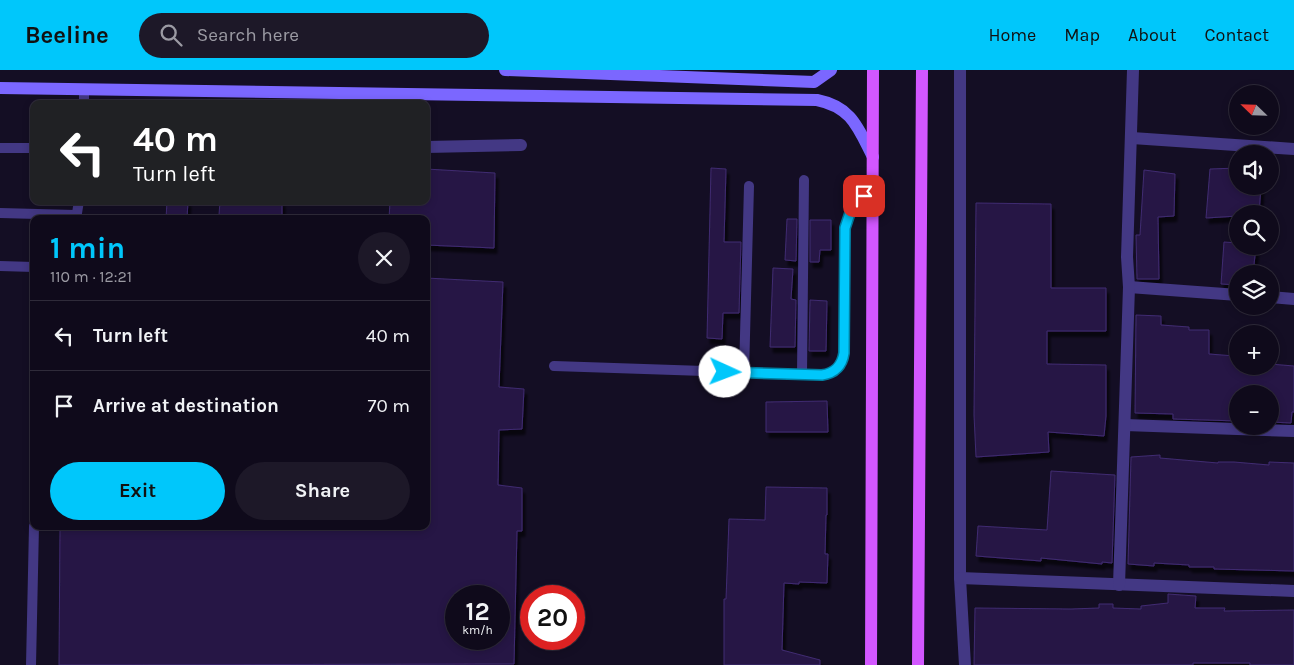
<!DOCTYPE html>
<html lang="en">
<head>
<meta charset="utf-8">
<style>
  :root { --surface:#0f0a1b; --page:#1d1828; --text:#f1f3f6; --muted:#9b9aa3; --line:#2f2b3a; --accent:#00c7fb }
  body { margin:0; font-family:Karla,sans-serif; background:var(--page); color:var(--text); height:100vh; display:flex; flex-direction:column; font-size:19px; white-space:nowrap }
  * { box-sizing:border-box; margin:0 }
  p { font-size:16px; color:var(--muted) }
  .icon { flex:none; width:28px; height:28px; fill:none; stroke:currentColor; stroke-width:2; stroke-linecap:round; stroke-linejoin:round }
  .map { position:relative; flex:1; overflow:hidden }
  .panel { position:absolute; left:30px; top:145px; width:400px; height:315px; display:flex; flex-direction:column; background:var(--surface); border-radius:10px; box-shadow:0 2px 8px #0003,0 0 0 1px var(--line) }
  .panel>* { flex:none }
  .banner { position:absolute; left:30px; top:30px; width:400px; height:105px; border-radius:10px; box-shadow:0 2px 8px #0003,0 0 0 1px var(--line); background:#202124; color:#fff; overflow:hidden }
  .needle { width:32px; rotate:293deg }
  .fabs { position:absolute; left:1229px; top:15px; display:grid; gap:10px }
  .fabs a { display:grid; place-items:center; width:50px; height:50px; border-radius:50%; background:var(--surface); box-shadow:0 2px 8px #0003,0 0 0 1px var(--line); font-size:25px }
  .speed { position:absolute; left:445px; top:515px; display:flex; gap:10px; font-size:25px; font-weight:700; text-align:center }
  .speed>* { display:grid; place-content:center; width:65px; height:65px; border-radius:50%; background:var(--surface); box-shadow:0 2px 8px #0003,0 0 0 1px var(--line); line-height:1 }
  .speed small { font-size:12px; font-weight:400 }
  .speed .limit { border:8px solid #d22; background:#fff; color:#111 }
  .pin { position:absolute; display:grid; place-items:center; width:42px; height:42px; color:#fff; margin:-21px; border-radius:10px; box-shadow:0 2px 8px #0006 }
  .me { position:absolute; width:55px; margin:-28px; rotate:92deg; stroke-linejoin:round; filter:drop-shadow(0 0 4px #0008) }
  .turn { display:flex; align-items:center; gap:18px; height:105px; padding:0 20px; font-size:22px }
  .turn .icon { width:65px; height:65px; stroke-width:2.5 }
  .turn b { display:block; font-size:35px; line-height:42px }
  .round { display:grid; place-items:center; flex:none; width:52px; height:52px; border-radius:26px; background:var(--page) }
  .headline { display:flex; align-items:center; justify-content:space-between; height:85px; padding:0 20px }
  h1 { font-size:30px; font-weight:700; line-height:38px; color:var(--accent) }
  .primary-button { display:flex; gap:10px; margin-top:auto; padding:10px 20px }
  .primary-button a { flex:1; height:58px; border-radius:30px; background:var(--accent); color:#111; font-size:20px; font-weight:700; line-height:58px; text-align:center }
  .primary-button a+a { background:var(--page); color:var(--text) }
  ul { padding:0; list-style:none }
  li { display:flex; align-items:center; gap:15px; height:70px; padding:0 20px; border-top:1px solid var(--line) }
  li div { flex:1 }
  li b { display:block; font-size:19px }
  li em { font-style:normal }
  header { display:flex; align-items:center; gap:30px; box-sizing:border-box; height:70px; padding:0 25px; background:var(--accent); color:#111 }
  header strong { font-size:24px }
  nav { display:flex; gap:28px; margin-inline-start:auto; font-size:18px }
  .search { width:350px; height:45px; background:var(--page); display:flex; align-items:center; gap:12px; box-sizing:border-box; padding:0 18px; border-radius:28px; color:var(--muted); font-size:19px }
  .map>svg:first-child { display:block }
</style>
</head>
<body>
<header>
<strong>Beeline</strong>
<div class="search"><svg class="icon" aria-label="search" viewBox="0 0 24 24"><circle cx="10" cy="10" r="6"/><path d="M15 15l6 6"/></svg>Search here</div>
<nav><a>Home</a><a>Map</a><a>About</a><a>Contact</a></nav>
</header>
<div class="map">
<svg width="1294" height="595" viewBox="0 0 1294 595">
  <defs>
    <filter id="shadow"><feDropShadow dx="3" dy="5.5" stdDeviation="1" flood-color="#0009"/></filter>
  </defs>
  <rect width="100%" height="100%" fill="#140e24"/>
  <!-- building -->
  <g fill="#271945" stroke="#402b72" fill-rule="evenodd" filter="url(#shadow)">
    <path d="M711,98l15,1 -2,73h17l-2,71h-16l-1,26 -15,-1z"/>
    <path d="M1238,98v18h23l-2,28h-21v2l-32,2 4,-49z"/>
    <path d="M426,99l69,4 -1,75 -68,-3v-26h-37l1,-18h36z"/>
    <path d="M1144,100l31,4 -1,42 -16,1 1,62h-22l-1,-44h4z"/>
    <path d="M167,131h21l-1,18h-21z"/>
    <path d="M220,131h62v15l-63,-1z"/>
    <path d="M976,133l75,1v84h55v43h-59v33l59,1v51l-2,20 -56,-4 1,20 -73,5 -2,-42z"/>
    <path d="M787,149h10l-1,42 -11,-1z"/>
    <path d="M810,150h21v30h-11l-1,12h-9z"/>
    <path d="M1224,172l14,1v3h18l-3,28h-15v11l-17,-1z"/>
    <path d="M773,198l20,1 -2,30 5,1 -1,47h-25z"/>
    <path d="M426,208l77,4 -4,105 25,2 -2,40 -23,1 -1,55 24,3v43h-5l-3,133 -455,1 1,-139h366zM456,526h43v43h-43z"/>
    <path d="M810,230l17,1 -1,50h-17z"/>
    <path d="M1136,245l25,1v9l28,2v3h20v24l26,2v4h3v6h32v-2l24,2v46h-2l-1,11 -21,-1v-28h-32v27l-65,-2v-5l-38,-1z"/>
    <path d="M827,331l1,31h-62v-30z"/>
    <path d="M1160,385v3l58,5v-1h16l35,3v-3l25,1v108l-80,-2v-2h-25v-2l-35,-2v3l-26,-2 3,-107z"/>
    <path d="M1051,401l64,4 -3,88 -10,-1v2l-61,-6v3l-65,-5 2,-30 69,4z"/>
    <path d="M766,417l61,1v27h-1l-1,39h3l-1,29 -28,-1v2l-15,-1 -2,67 38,10v5h-96v-66h2l3,-80 36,1z"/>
    <path d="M1168,524l28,2 -1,12h30l-1,3 70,-1v55h-44v-2h-57v2h-219l1,-57 96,1 28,-1v-4h14v4l28,1v-3l27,-3z"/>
  </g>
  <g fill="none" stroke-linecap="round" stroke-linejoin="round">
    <!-- lane -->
    <g stroke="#433884" stroke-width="10">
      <path d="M84,34v-15"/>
      <path d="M0,78h34"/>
      <path d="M0,143l76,2"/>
      <path d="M76,149l3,-18"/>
      <path d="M0,196l34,1"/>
      <path d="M554,296l269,9c12,-2 20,-10 21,-22l1,-125 6,-15 21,-27"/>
      <path d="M744,303l5,-187"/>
      <path d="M802,305l2,-195"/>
      <path d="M31,595l3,-139"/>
    </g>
    <!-- street -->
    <g stroke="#433884" stroke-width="12">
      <path d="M960,0v508l5,87"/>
      <path d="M1132,68l162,11"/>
      <path d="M426,77l95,-2"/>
      <path d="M1129,217l109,8"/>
      <path d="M1270,227l24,2"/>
      <path d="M1125,355l169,6"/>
      <path d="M960,508l334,13"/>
      <path d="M1119,515l10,-298 -2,-30 6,-187"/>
    </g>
    <!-- secondary -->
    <g stroke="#7b67ff" stroke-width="12">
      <path d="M505,0l309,12 17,-12"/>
      <path d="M0,18l817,12c35,7 41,28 56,57"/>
    </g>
    <!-- primary -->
    <g stroke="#d257ff" stroke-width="12">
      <path d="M871,595l2,-595"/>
      <path d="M918,595l4,-595"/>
    </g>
  </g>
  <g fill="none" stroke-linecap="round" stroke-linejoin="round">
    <!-- route casing -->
    <g stroke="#0081a3" stroke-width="12">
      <path id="route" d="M725,302l97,3c13,-2 20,-9 22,-22l1,-125 5,-15 14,-17"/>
    </g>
    <!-- route -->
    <use href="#route" stroke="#00c7fb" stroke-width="9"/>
  </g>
</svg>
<div class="fabs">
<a><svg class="needle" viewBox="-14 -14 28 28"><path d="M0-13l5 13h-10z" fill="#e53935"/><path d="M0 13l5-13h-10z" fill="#9b9aa3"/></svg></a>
<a><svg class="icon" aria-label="sound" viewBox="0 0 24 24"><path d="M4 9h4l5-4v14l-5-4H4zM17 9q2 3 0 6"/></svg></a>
<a><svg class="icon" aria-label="search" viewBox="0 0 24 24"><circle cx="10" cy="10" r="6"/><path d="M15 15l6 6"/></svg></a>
<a><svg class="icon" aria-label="layers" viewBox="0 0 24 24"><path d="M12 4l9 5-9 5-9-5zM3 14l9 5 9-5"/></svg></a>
<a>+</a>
<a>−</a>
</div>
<div class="speed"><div>12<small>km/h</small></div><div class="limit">20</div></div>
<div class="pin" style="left:864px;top:126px;background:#d93025"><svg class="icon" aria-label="arrive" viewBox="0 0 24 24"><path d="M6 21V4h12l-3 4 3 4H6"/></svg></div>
<svg class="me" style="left:725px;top:302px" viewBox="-20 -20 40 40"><circle r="19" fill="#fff"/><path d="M0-13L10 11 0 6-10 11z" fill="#00c7fb"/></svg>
<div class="banner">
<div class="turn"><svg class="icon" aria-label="left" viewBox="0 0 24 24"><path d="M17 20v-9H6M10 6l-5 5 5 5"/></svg><div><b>40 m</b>Turn left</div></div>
</div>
<section class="panel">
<div class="headline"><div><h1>1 min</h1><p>110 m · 12:21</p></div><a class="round"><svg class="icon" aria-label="close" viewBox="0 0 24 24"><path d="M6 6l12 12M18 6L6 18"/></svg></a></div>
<ul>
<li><svg class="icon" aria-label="left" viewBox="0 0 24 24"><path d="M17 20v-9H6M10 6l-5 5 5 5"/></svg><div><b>Turn left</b></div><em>40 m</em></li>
<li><svg class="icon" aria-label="arrive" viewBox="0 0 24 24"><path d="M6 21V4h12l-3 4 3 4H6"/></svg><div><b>Arrive at destination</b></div><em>70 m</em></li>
</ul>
<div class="primary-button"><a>Exit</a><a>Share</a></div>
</section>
</div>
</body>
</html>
